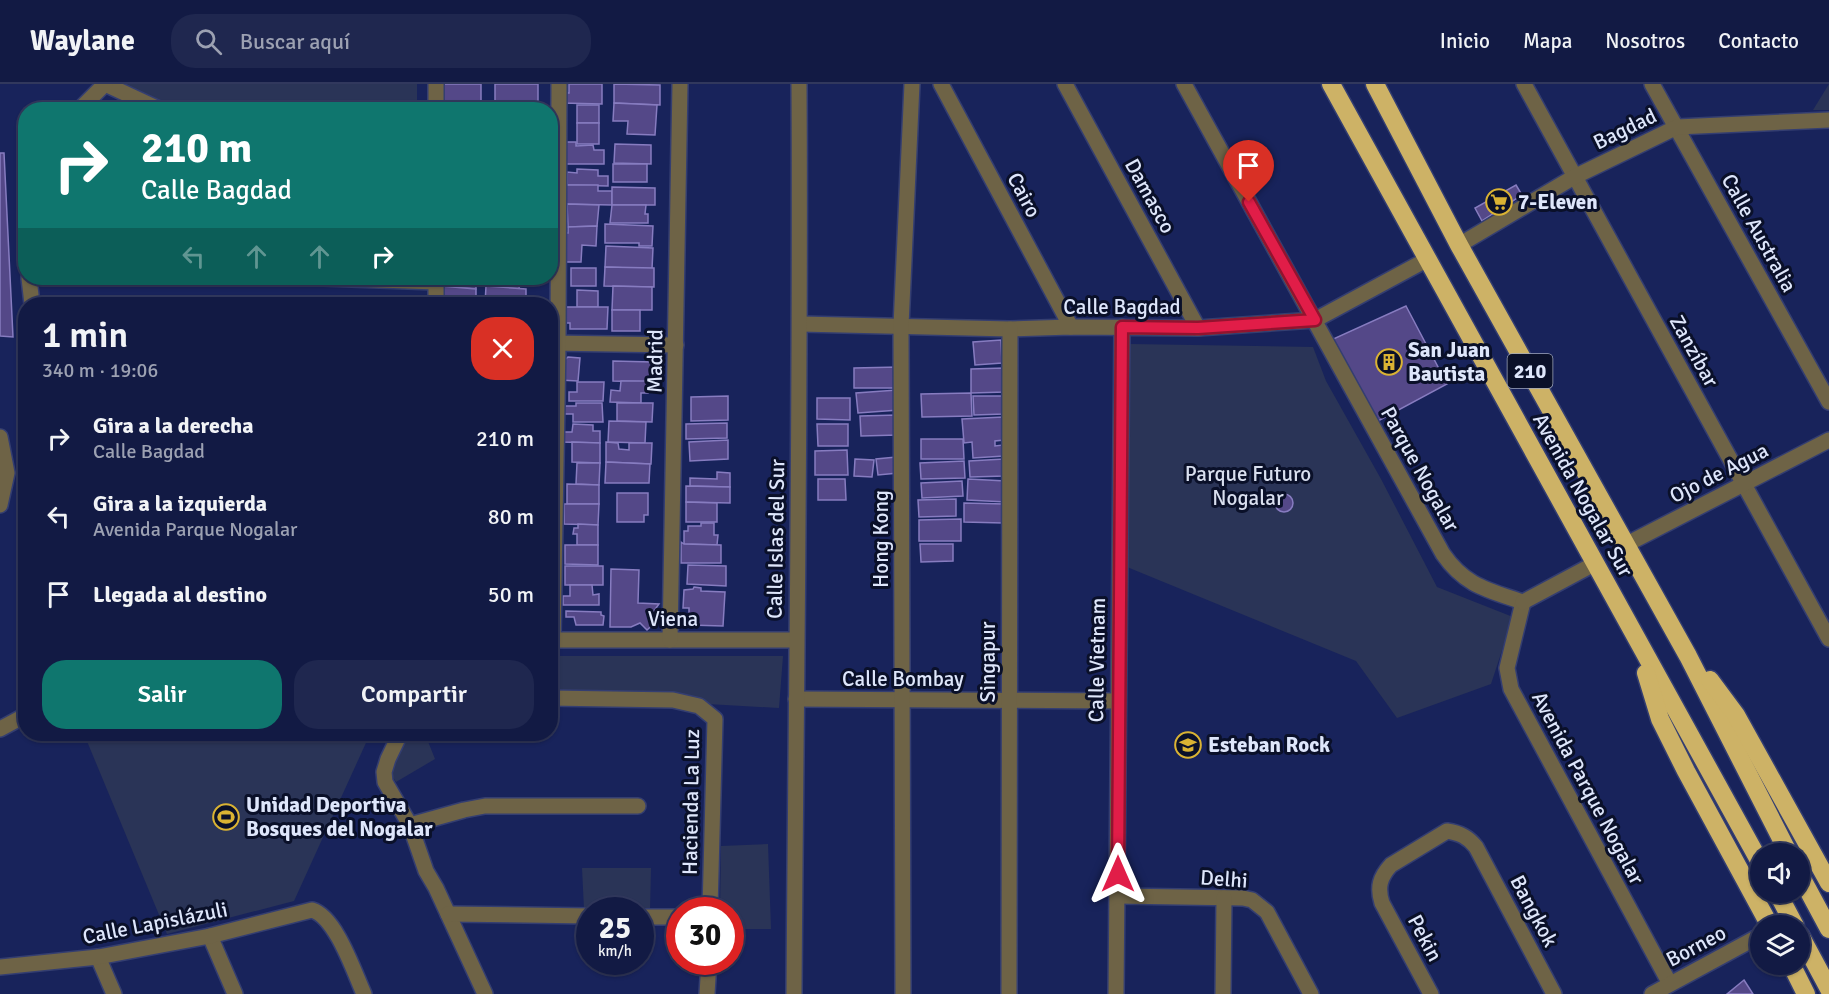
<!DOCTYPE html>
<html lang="es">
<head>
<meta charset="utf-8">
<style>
  :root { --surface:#121a44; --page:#1f274f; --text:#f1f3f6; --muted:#9ca1b2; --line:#31385d; --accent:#0f766e }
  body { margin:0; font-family:Signika,sans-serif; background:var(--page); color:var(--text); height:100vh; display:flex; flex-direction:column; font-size:22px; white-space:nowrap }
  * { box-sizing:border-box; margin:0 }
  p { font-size:20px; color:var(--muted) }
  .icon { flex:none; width:33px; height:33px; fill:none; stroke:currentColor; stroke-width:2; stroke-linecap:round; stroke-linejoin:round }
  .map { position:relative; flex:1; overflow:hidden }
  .details { position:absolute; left:18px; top:213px; width:540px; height:444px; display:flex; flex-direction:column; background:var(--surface); border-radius:24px; box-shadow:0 2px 4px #0004,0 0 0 2px var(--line) }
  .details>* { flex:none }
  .top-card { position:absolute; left:18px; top:18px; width:540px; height:183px; border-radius:24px; box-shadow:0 2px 4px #0004,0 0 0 2px var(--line); background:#0f766e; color:#fff; overflow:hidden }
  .buttons { position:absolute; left:1750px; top:759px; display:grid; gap:12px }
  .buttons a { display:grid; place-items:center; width:60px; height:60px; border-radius:50%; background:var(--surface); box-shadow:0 2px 4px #0004,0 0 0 2px var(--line); font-size:30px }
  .speed { position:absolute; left:576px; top:813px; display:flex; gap:12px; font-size:30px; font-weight:700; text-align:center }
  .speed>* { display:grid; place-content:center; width:78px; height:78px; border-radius:50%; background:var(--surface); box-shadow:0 2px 4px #0004,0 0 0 2px var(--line); line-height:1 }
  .speed small { font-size:15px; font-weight:400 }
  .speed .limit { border:9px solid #d22; background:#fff; color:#111 }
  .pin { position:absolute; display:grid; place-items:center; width:51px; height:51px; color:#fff; margin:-62px -26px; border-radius:50% 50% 50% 0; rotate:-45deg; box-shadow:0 0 6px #0007 }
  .pin .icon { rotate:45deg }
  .me { position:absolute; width:66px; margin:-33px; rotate:0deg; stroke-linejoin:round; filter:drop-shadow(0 0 4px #0008) }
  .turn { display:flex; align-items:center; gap:21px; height:126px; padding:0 24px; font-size:27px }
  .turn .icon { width:78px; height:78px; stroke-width:2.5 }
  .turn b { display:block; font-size:42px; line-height:51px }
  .lanes { display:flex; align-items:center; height:57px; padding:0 24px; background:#0003; justify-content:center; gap:30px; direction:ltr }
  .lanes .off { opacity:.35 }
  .round { display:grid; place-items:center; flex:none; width:63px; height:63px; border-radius:24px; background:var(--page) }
  .summary { display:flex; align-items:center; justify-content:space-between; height:102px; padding:0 24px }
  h1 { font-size:36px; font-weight:600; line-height:45px }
  .cta { display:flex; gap:12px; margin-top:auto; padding:12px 24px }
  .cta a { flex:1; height:69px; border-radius:24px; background:var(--accent); color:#fff; font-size:24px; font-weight:600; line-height:69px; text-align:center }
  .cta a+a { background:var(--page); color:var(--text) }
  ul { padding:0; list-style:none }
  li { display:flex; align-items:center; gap:18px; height:78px; padding:0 24px }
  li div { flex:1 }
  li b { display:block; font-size:22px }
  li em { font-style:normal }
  header { display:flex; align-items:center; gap:36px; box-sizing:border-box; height:84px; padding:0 30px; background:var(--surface); border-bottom:2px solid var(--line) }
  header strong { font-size:28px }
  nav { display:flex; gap:33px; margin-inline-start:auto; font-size:21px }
  .search { width:420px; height:54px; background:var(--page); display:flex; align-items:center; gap:15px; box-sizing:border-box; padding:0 21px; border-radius:24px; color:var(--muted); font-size:22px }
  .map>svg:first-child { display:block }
</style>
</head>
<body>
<header>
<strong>Waylane</strong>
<div class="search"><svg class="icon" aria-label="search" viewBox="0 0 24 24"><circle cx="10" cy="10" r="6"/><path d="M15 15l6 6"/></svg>Buscar aquí</div>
<nav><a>Inicio</a><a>Mapa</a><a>Nosotros</a><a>Contacto</a></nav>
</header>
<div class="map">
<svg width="1829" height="910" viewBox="0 0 1829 910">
  <rect width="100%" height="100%" fill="#18235b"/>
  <!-- green -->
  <g fill="#2a3457">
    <path d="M122,0h295v25h-234l-63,-23z"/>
    <path d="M1829,0v26h-16z"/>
    <path d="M1130,260l183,3 13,34 55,98 56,108 76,30 -22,67 -94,34 -41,-57 -229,-94z"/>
    <path d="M550,572h233l-4,52 -228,-13z"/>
    <path d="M84,650h286l-76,167 -127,33z"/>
    <path d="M406,650h19l10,25 -39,23 -8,-12z"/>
    <path d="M768,760l3,85h-40l-1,-19h-10l1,-64z"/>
    <path d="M582,784h69l-1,42 -66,-1z"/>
  </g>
  <!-- building -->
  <g fill="#544888" stroke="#877cc0" stroke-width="1.5">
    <rect x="444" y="0" width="37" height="19"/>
    <path d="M495,0h43v19l-43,1z"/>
    <path d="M569,0h33v20l-40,-1v-10h7z"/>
    <path d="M614,0l46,1v20l-46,-2z"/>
    <path d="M444,19l46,1v6h-46z"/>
    <path d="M614,19l43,2 -2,30 -28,-1 1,-13h-15z"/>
    <path d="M496,20l30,1v5h-30z"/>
    <rect x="577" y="21" width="22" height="18"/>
    <rect x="577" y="39" width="22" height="21"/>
    <path d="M561,58h15v4l17,-1 1,5h10v14h-43z"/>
    <path d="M615,60l36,1v19l-37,-1z"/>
    <path d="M0,69h4l9,184 -13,-1z"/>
    <rect x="613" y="80" width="34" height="18"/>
    <path d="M577,85l21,1v6h10v10l-41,-1v-13l10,1z"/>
    <path d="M563,101h35v6h14v14l-49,-1z"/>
    <path d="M1516,101l6,10 -40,26 -7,-13z"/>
    <path d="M612,103l43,1v17h-43z"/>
    <path d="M567,120l32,1 -2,21 -29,1z"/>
    <path d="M612,121h34l-1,9h3v9h-38z"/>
    <path d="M605,140l48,2 -1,20h-13v-3h-34z"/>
    <path d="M597,142l-1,20 -14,-1 -1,17h-18v-29h5v-6z"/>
    <path d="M606,162l47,2 -1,21 -47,-2z"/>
    <path d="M605,183l49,1v19l-50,-1z"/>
    <rect x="571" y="184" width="25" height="18"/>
    <path d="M448,194h28v11l-29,-2z"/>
    <path d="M482,194h38l-1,11 -37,-3z"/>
    <path d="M441,202l35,3v15h-35z"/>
    <path d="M486,202l40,3v12h-8v3h-33z"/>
    <path d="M613,202l39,1v23h-40z"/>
    <path d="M577,206l21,1v16h-21z"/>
    <path d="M1406,222l41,78 -69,37 -47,-81z"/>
    <path d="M563,223h45l-1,22h-37v-6h-8z"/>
    <rect x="612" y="226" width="28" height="21"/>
    <path d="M1001,256l1,23 -27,2 -2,-23z"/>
    <path d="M568,273l12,1 -2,23 -19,-1 2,-17z"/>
    <path d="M613,277l39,1 -1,20 -38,-1z"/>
    <path d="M899,283v21h-45v-20z"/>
    <path d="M1004,284l1,24 -34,1v-24z"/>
    <path d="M621,297h27v12h-7v10l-31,-1 1,-12 9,1z"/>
    <path d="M577,298h27l-1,19h-34v-9h8z"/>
    <path d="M897,306l2,20 -41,3 -2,-20z"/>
    <path d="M971,309l1,23 -50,1 -1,-23z"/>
    <path d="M728,312v24l-37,1v-24z"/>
    <path d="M973,312h30l1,18 -30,1z"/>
    <path d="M817,314h33v22l-33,-1z"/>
    <path d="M576,319h26l1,19h-30v-8h-9v-8h12z"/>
    <path d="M617,319h36l-1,19 -35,-1z"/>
    <path d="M897,331l1,20 -37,1 -1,-20z"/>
    <path d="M1003,333l1,23 -9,1v5l8,-1 1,11 -31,2 -1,-16 -8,1 -2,-24z"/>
    <path d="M609,337l37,1 -1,21 -37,-1z"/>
    <path d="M727,339v15l-41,1v-15z"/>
    <path d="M573,340l20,1v6h7v12l-39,-1 1,-10h10z"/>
    <path d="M817,340h31v22h-30z"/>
    <path d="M921,355h42l1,20h-43z"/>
    <path d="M728,356v19l-38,2 -1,-19z"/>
    <path d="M572,358l28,1v20l-28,-1z"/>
    <path d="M606,358l12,1 1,6 10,1v-7h23l-1,21 -45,-2z"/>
    <path d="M847,366l1,25h-33v-24z"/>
    <path d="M896,373l2,16 -20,2 -2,-16z"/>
    <path d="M855,375l19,1 -2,17 -18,-1z"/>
    <path d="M1004,375l1,17 -35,1 -1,-16z"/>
    <path d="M964,377l1,17 -44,1 -1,-16z"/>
    <path d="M606,378l44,2 -1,19h-44z"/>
    <path d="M577,379h23l-1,22 -23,-1z"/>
    <path d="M717,388l13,1v14l-40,-1v-8l27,1z"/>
    <path d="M818,395h27l1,21h-28z"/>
    <path d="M968,395l38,2v21l-39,-2z"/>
    <path d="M962,397l1,15 -41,2 -1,-15z"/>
    <path d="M567,400l32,1v19h-32z"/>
    <path d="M686,402l44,1v16l-44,-1z"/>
    <path d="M617,409h31v22h-4v7h-27z"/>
    <circle cx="1284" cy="419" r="9"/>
    <path d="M956,415v17l-37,1 -1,-17z"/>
    <path d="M686,418l31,1v19h-31z"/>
    <path d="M964,419l40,1 -1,19 -39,-1z"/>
    <path d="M564,420h35l-1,21 -34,-1z"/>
    <path d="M961,435v22h-42v-21z"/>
    <path d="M701,439h13v12h4l-1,10 -33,-1v-13h4v-5h13z"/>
    <path d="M578,440l20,1v20h-21v-11h-4l1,-6h4z"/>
    <path d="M681,458l3,2 37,1v18h-40z"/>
    <path d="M920,460h33v17l-32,1z"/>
    <path d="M565,461h33v20l-33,-1z"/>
    <path d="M688,481l38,1v20l-39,-2z"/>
    <rect x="565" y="482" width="38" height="19"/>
    <path d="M611,485l28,1 -1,33 21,1 -8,11 6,6 -10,9 -7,-7 -9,4h-21z"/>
    <path d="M570,501h22l1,10 6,-1v11h-36v-9h7z"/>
    <path d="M694,503l7,1v3l24,1 -2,34 -34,-1v-17h-6l1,-18 9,-1z"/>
    <path d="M566,527l35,1v3l3,1 -1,9h-27l-2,-8h-8z"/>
    <path d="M1744,896l9,14h-26z"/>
  </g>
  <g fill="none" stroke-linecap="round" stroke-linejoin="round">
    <!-- minor casing -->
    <g stroke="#343e71" stroke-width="18">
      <g id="minor">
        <path d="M105,0l56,26"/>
        <path d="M436,0v26"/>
        <path d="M941,0l130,243"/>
        <path d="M1065,0l133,244"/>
        <path d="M1184,0l259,470c22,32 45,36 80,48"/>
        <path d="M1524,0l305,555"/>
        <path d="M1652,0l177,318"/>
        <path d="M79,26l26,-26"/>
        <path d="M1459,161l115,-68 103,-50 152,-7"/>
        <path d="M29,194l3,26"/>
        <path d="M323,194l113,4"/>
        <path d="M436,220v-26"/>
        <path d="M801,240l209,5 61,-2 127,1 117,-8 113,-61"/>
        <path d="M550,259l126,2"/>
        <path d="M0,353l7,36 -7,32"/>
        <path d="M1627,460l202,-104"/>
        <path d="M1523,518l-16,66 4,21 159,295"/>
        <path d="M1523,518l71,-38"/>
        <path d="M550,556h246"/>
        <path d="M553,556l5,-297 1,-259"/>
        <path d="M670,556l10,-556"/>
        <path d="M550,614l123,2 26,6 16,13 -5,191"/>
        <path d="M796,615l322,2"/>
        <path d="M0,645l26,-14"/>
        <path d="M400,650l-12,25 -4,13 1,10 25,43 16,46 10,17 49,106"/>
        <path d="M410,741l54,-15 21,-4h153"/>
        <path d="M1118,812l125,2 9,2 15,12 44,82"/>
        <path d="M448,830l142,2"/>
        <path d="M640,833h40"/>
        <path d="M210,852l25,58"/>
        <path d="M98,873l16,37"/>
        <path d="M0,883l98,-10 112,-21 102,-26c24,7 42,62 52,84"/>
        <path d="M707,910l2,-32"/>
        <path d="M794,910c2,-303 7,-607 5,-910"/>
        <path d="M903,910l-2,-668 11,-242"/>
        <path d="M1009,910l1,-665"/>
        <path d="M1116,910l6,-667"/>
        <path d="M1223,910l1,-96"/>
        <path d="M1431,910l-49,-91c-5,-16 -2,-26 9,-38l56,-34c13,2 21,6 29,16l78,147"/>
        <path d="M1652,910l109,-59"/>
      </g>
    </g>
    <!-- highway casing -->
    <g stroke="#343e71" stroke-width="21">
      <g id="highway">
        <path d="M1331,0l430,780"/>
        <path d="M1375,0l84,161 229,411 101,198"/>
        <path d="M1646,589l14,46 26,52 84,155"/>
        <path d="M1710,596l26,35 93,168"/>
        <path d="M1800,791l29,54"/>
        <path d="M1777,808l18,34"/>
        <path d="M1800,851l29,54"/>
        <path d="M1791,880l15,30"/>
      </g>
    </g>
    <!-- minor -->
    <use href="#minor" stroke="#6e6346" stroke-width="15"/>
    <!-- highway -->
    <use href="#highway" stroke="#cdb266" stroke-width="18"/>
  </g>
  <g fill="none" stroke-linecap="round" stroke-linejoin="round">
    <!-- route casing -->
    <g stroke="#92132f" stroke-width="15">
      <path id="route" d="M1118,790l4,-547 76,1 117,-8 -66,-118"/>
    </g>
    <!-- route -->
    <use href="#route" stroke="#e11d48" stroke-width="10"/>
  </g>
  <!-- icons -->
  <defs>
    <g id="supermarket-ring" transform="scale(1.35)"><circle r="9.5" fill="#0a1029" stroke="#dab333" stroke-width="1.5"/><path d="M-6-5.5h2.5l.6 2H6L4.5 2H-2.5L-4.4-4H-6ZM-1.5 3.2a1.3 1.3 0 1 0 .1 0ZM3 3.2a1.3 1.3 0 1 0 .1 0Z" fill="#dab333"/></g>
    <g id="building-ring" transform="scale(1.35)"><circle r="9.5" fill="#0a1029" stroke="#dab333" stroke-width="1.5"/><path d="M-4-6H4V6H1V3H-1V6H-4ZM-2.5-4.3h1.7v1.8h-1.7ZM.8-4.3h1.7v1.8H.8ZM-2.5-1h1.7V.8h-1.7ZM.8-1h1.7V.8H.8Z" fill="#dab333"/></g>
    <g id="school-ring" transform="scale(1.35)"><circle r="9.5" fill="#0a1029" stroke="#dab333" stroke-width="1.5"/><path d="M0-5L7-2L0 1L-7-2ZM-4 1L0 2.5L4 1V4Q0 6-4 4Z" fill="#dab333"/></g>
    <g id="stadium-ring" transform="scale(1.35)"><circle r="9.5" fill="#0a1029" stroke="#dab333" stroke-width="1.5"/><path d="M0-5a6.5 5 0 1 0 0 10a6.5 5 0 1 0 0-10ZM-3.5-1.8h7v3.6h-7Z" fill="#dab333"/></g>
  </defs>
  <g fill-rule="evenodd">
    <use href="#supermarket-ring" x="1499" y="118"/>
    <use href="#building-ring" x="1389" y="278"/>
    <use href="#school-ring" x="1188" y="661"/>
    <use href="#stadium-ring" x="226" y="733"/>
  </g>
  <g text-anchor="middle" stroke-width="6" stroke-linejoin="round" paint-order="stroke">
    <!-- shield labels -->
    <rect fill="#0a1029" stroke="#9ea6bc" stroke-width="1.5" x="1507.5" y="270" width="45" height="34" rx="4.5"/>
    <g font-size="20" font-weight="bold" fill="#dee6fb">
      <text x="1530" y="294">210</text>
    </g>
    <!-- street labels -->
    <g font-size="21" fill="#dee6fb" stroke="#0a1029">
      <text transform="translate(1625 45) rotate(-26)" y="7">Bagdad</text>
      <text transform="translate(1024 111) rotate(62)" y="7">Cairo</text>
      <text transform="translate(1150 112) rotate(61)" y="7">Damasco</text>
      <text transform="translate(1759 149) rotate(61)" y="7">Calle Australia</text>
      <text x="1122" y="230">Calle Bagdad</text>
      <text transform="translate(1694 267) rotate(61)" y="7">Zanzíbar</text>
      <text transform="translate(655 277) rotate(-89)" y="7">Madrid</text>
      <text transform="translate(1420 385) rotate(61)" y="7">Parque Nogalar</text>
      <text transform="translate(1719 389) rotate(-27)" y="7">Ojo de Agua</text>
      <text transform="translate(1583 411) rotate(61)" y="7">Avenida Nogalar Sur</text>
      <text transform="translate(776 455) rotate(-89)" y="7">Calle Islas del Sur</text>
      <text transform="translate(881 455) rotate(-90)" y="7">Hong Kong</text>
      <text x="673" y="542">Viena</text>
      <text transform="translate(1097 576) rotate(-89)" y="7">Calle Vietnam</text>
      <text transform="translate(988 578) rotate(-90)" y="7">Singapur</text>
      <text x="903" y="602">Calle Bombay</text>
      <text transform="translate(1588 704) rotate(62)" y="7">Avenida Parque Nogalar</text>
      <text transform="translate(691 718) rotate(-89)" y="7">Hacienda La Luz</text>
      <text transform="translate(1224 795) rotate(4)" y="7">Delhi</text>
      <text transform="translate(1534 827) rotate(62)" y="7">Bangkok</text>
      <text transform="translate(155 839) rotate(-11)" y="7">Calle Lapislázuli</text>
      <text transform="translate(1425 854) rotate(62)" y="7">Pekin</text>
      <text transform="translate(1696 862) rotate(-28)" y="7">Borneo</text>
    </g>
    <!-- poi labels -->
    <g font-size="21" font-weight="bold" fill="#dee6fb" stroke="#0a1029" text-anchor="start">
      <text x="1518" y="125">7-Eleven</text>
      <text x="1408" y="273">San Juan<tspan x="1408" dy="24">Bautista</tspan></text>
      <text x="1208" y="668">Esteban Rock</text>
      <text x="246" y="728">Unidad Deportiva<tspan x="246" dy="24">Bosques del Nogalar</tspan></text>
    </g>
    <!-- park labels -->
    <g font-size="21" fill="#d9dfef" stroke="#0a1029">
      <text x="1248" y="397">Parque Futuro<tspan x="1248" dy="24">Nogalar</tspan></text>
    </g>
  </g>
</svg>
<div class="buttons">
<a><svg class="icon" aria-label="sound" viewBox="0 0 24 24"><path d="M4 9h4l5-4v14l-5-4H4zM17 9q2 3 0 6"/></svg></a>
<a><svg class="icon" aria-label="layers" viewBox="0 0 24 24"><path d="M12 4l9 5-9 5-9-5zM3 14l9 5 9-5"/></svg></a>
</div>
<div class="speed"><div>25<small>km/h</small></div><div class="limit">30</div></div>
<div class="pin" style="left:1249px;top:118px;background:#d93025"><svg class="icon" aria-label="arrive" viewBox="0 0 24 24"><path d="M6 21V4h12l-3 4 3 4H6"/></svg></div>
<svg class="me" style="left:1118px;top:790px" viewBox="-20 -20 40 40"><path d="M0-17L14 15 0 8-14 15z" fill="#e11d48" stroke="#fff" stroke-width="4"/></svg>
<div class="top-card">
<div class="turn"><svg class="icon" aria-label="right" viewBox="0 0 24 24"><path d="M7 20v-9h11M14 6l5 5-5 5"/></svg><div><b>210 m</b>Calle Bagdad</div></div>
<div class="lanes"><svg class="icon off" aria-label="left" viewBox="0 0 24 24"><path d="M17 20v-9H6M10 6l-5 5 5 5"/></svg><svg class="icon off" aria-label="ahead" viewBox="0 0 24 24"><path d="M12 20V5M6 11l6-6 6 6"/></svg><svg class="icon off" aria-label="ahead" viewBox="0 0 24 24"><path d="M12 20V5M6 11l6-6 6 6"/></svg><svg class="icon" aria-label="right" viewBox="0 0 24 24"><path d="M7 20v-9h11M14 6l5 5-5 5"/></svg></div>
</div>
<section class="details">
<div class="summary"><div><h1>1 min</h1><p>340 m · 19:06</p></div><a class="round" style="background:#d93025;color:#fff"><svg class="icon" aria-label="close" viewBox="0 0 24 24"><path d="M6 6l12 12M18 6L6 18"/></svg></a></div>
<ul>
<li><svg class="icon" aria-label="right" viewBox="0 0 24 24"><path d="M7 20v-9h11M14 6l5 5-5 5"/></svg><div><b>Gira a la derecha</b><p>Calle Bagdad</p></div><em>210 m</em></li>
<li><svg class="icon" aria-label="left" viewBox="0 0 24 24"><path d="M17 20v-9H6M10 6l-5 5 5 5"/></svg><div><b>Gira a la izquierda</b><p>Avenida Parque Nogalar</p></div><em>80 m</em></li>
<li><svg class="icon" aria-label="arrive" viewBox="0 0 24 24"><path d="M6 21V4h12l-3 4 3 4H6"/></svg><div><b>Llegada al destino</b></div><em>50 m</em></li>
</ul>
<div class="cta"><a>Salir</a><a>Compartir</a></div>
</section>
</div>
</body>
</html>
